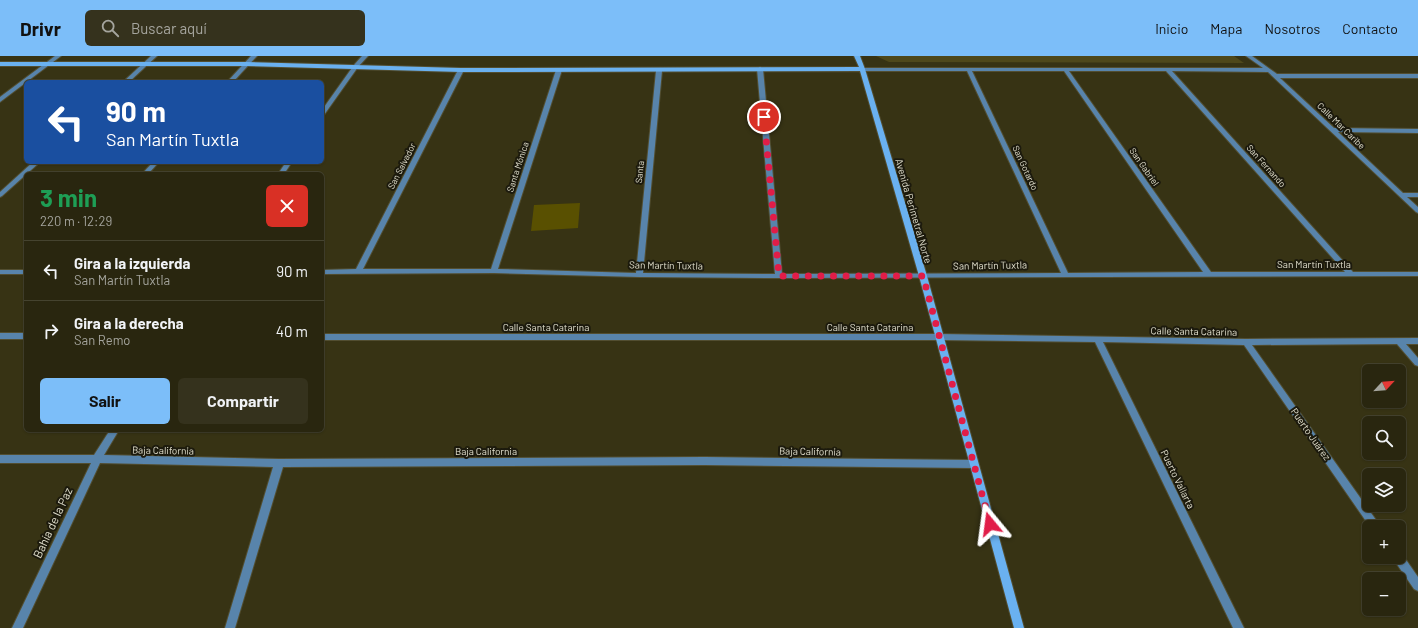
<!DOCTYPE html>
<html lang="es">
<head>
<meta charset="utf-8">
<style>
  :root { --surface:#29260f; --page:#35321d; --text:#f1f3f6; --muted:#a5a59e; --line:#45432f; --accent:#7cbef9 }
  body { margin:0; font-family:Barlow,sans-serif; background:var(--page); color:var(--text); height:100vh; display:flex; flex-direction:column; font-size:15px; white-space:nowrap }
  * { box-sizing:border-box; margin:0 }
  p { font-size:13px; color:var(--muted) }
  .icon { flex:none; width:22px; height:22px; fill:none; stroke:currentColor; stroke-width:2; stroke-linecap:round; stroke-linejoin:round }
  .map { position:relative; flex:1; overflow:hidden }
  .side { position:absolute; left:24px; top:116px; width:300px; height:260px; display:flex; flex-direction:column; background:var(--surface); border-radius:6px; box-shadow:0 1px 3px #0004,0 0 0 1px var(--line) }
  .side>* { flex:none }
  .hud { position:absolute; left:24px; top:24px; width:300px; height:84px; border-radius:6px; box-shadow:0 1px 3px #0004,0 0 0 1px var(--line); background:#1a4fa0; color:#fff; overflow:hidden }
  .needle { width:26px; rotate:64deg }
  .tools { position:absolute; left:1362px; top:308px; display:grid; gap:8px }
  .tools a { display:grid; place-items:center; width:44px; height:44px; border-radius:6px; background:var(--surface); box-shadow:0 1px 3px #0004,0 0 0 1px var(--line); font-size:20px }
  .pin { position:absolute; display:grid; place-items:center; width:34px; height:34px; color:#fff; margin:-17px; border:2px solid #fff; border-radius:50%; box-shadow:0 1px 4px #0007 }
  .me { position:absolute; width:44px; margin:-22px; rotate:344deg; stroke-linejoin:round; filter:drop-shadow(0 0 3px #0008) }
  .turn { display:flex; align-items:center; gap:14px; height:84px; padding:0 16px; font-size:18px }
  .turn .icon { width:52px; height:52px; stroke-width:2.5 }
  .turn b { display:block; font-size:28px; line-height:34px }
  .round { display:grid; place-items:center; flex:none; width:42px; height:42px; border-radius:6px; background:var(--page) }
  .summary { display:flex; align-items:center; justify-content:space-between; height:68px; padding:0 16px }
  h1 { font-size:24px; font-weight:700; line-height:30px; color:#1e9e55 }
  .cta { display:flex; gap:8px; margin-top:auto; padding:8px 16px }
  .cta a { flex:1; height:46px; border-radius:6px; background:var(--accent); color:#111; font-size:16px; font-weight:700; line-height:46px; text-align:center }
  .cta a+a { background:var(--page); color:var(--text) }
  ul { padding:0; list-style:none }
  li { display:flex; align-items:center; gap:12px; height:60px; padding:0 16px; border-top:1px solid var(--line) }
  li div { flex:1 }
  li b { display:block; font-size:15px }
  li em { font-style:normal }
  header { display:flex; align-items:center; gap:24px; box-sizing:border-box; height:56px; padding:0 20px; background:var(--accent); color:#111 }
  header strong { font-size:19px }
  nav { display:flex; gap:22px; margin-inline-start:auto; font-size:14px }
  .search { width:280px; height:36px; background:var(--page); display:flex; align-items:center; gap:10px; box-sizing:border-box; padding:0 14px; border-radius:6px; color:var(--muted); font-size:15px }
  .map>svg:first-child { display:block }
</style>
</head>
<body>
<header>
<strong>Drivr</strong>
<div class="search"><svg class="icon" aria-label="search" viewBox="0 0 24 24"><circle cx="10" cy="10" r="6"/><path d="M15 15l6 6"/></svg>Buscar aquí</div>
<nav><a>Inicio</a><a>Mapa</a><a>Nosotros</a><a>Contacto</a></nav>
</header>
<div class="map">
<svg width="1418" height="572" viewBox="0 0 1418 572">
  <rect width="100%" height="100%" fill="#373314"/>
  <!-- green -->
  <path fill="#4e481b" d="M876,0h358l10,7 -355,-1z"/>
  <!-- building -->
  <path fill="#595001" d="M580,147l-2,25 -47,3 3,-26z"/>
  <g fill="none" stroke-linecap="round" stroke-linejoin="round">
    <!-- street casing -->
    <g stroke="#524e31" stroke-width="2">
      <g id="street">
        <path d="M55,0h6l-61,46v-5z"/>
        <path d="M151,0h6l-28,26h-6z"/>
        <path d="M251,0h6l-24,26h-6z"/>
        <path d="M362,0h6l-10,11 -34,48 -2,1v-6l32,-45z"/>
        <path d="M1246,0h6l25,18h141v4h-138l54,50 84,1v4l-80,-1 65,61h15v4h-11l11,10v6l-2,-1 -148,-140 -96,-1 181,201h65v4l-639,2 -140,-1 -145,-4 -172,1v-4l34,-1 102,-199 3,-2 3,2 -101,199h128l65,-199 3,-2 3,2 -64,199 138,4 20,-202 3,-2 3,2 -19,202 132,1 -18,-205 3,-2 3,2 19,205 279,-1 -94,-202h-105l-3,-2 1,-1h403zM972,15h92l139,201 -135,1zM1069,15h97l179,201h-134z"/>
        <path d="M33,106h7l-38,34 -2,1v-5z"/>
        <path d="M153,106h6l-11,12h-6z"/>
        <path d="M286,106h6l-8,12h-6z"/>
        <rect x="0" y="214" width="26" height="4"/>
        <rect x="0" y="277" width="26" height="6"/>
        <path d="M322,278h617l307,5 172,-1v6h-12l12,14v8l-3,-1 -18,-21 -145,1 129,182h-11l-126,-182 -141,-3 141,286h-11l-138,-286 -156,-2h-617z"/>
        <path d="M110,374h9l-15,25 175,4 426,-2 268,3 3,1 2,3 -2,3 -3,1 -268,-3 -422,2 -48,161h-10l48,-161 -173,-4 -77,165h-11l79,-165h-91v-8h94z"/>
        <path d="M1399,497l3,1 16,23v14l-4,-2 -20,-29 -1,-3h6z"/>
      </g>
    </g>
    <!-- secondary casing -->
    <g stroke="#524e31" stroke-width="2">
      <path id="secondary" d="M854,0h6l5,13 62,207 97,352h-10l-95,-352 -59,-205 -399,1 -215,-6h-246v-4h246l215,6 398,-1z"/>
    </g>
    <!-- street -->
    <use href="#street" fill="#5884ab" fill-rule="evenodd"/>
    <!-- secondary -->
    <use href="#secondary" fill="#6ab1f0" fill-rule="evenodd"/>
  </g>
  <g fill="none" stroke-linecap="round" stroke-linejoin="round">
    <!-- route -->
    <path stroke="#e11d48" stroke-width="7" stroke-dasharray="0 12.6" d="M764,61l15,159h144l67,248"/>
  </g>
  <g text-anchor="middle" stroke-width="4" stroke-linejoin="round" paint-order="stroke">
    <!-- far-street labels -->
    <g font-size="9" fill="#e0decc" stroke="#1c1a0d">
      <text transform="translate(1341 70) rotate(44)" y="3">Calle Mar Caribe</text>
      <text transform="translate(402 110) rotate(-63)" y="3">San Salvador</text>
      <text transform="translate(1266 110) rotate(48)" y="3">San Fernando</text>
      <text transform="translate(518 111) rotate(-72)" y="3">Santa Mónica</text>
      <text transform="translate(1144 111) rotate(55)" y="3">San Gabriel</text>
      <text transform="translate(1025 112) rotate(65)" y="3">San Gotardo</text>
      <text transform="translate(640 116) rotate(-84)" y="3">Santa</text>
    </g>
    <!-- street labels -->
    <g font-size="10" fill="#e0decc" stroke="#1c1a0d">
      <text transform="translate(914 155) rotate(74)" y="4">Avenida Perimetral Norte</text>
      <text x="1314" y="212">San Martín Tuxtla</text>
      <text transform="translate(666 209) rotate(1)" y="4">San Martín Tuxtla</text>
      <text transform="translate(990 209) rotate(-1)" y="4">San Martín Tuxtla</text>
      <text x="546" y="275">Calle Santa Catarina</text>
      <text x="870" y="275">Calle Santa Catarina</text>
      <text transform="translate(1194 275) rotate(1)" y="4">Calle Santa Catarina</text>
      <text transform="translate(1311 378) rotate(55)" y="4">Puerto Juárez</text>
      <text transform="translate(163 394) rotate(1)" y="4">Baja California</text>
      <text x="486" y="399">Baja California</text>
      <text transform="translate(810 395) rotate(1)" y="4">Baja California</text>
      <text transform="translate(1178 423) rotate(64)" y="4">Puerto Vallarta</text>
    </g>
    <!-- near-street labels -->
    <g font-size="12" fill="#e0decc" stroke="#1c1a0d">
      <text transform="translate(53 467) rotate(-65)" y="4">Bahía de la Paz</text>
    </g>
  </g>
</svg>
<div class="tools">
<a><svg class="needle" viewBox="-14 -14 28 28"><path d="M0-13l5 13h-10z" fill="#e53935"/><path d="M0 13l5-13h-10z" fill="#a5a59e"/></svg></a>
<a><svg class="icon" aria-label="search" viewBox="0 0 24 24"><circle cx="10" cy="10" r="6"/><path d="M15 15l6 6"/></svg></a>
<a><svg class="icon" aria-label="layers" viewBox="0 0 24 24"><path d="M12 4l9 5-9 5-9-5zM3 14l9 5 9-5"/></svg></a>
<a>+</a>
<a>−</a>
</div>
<div class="pin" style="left:764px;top:61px;background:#d93025"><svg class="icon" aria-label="arrive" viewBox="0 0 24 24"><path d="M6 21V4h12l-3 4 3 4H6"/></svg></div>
<svg class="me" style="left:990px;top:468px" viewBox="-20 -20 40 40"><path d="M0-17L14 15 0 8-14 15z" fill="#e11d48" stroke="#fff" stroke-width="4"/></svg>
<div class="hud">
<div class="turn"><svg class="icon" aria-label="left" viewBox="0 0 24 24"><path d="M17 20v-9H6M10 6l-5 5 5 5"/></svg><div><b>90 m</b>San Martín Tuxtla</div></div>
</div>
<section class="side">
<div class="summary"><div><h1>3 min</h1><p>220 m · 12:29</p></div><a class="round" style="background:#d93025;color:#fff"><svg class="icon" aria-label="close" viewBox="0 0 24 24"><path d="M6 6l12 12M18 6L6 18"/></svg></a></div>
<ul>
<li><svg class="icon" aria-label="left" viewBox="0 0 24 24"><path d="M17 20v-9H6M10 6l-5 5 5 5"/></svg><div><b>Gira a la izquierda</b><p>San Martín Tuxtla</p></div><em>90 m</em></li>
<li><svg class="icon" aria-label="right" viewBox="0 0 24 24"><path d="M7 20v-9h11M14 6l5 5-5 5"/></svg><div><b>Gira a la derecha</b><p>San Remo</p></div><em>40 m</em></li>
</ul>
<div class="cta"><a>Salir</a><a>Compartir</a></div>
</section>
</div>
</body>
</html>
